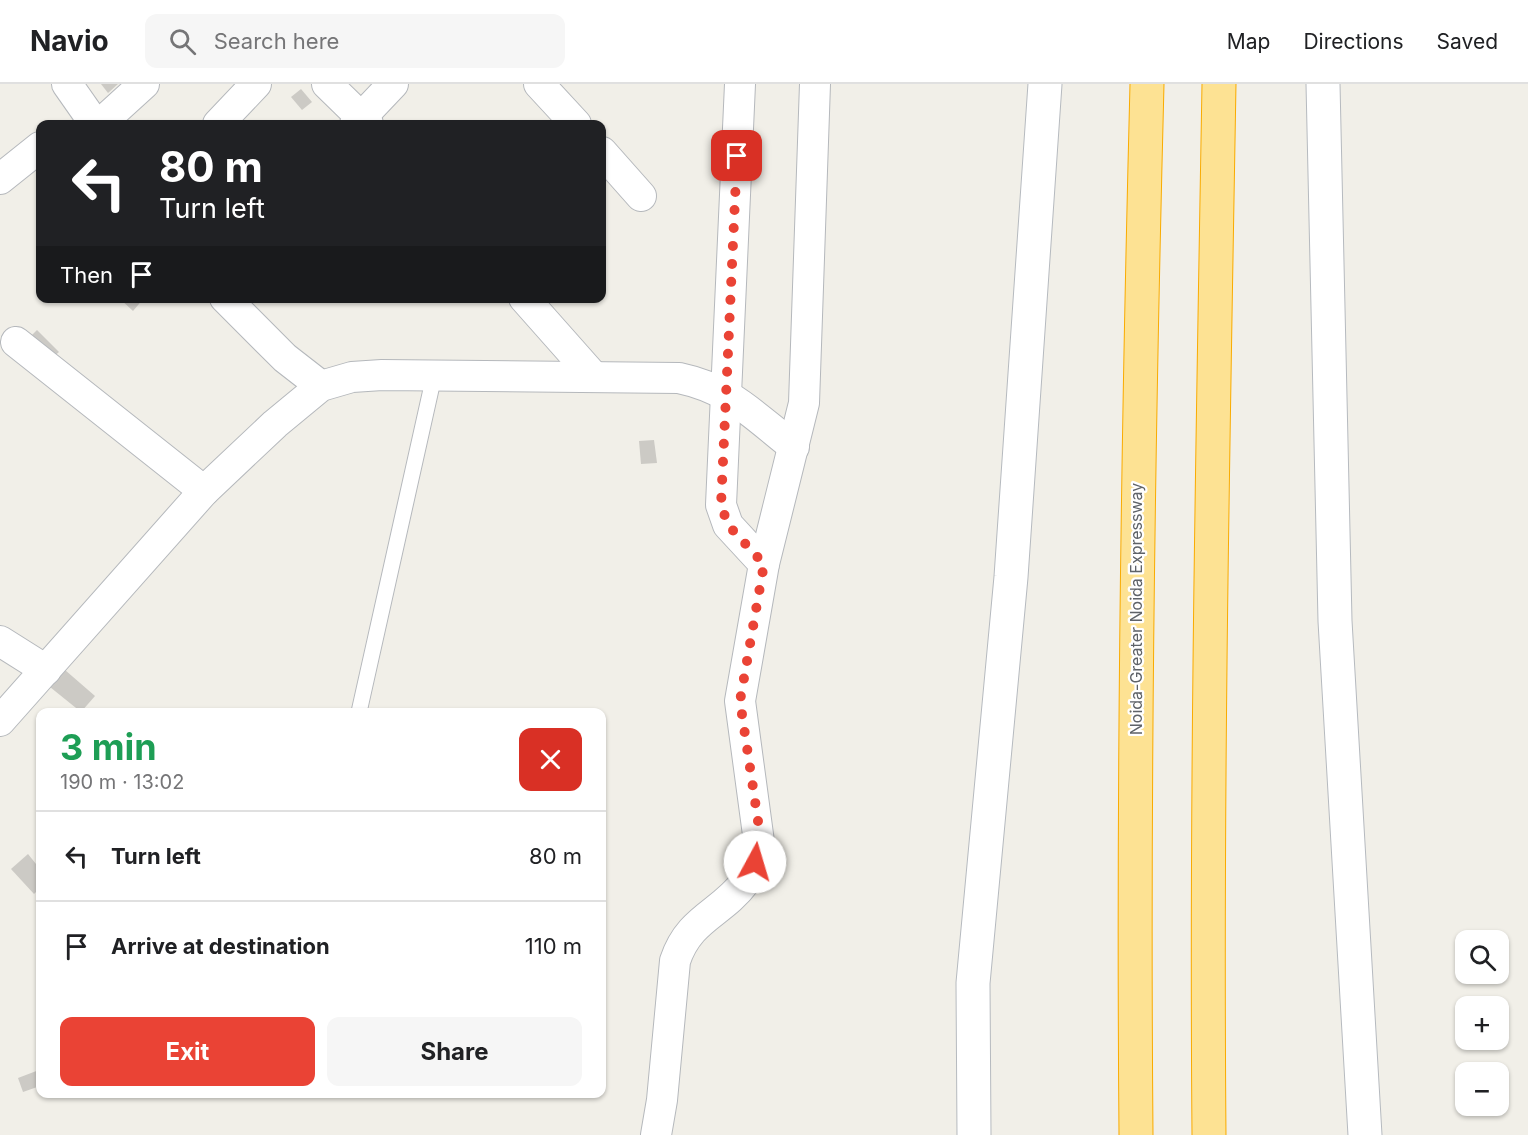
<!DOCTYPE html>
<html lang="en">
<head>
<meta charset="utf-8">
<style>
  :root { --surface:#fff; --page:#f6f6f6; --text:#202124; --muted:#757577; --line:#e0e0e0; --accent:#ea4335 }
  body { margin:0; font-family:Inter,sans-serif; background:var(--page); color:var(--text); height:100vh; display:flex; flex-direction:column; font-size:22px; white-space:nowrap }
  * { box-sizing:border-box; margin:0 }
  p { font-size:20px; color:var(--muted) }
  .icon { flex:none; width:33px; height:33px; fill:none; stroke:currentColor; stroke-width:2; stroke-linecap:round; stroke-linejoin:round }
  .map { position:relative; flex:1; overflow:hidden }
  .drawer { position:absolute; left:36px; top:624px; width:570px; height:390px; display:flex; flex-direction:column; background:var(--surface); border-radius:12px; box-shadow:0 2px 4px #0004 }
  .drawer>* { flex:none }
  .guide { position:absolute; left:36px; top:36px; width:570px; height:183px; border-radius:12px; box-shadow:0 2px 4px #0004; background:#202124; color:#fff; overflow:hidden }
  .tools { position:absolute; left:1455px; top:846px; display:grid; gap:12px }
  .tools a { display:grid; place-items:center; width:54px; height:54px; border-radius:12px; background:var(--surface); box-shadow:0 2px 4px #0004; font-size:30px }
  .pin { position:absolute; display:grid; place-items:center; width:51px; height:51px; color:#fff; margin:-26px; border-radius:12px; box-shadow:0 3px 9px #0006 }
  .me { position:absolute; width:66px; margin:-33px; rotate:6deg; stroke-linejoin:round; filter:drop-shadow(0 0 4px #0008) }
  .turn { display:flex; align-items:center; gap:21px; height:126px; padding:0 24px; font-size:27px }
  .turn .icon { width:78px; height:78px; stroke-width:2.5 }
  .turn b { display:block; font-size:42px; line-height:51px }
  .then { display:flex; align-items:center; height:57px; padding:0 24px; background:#0003; gap:12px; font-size:22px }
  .round { display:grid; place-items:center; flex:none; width:63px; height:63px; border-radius:12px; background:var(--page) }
  .headline { display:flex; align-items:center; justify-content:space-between; height:102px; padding:0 24px }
  h1 { font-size:36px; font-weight:700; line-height:45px; color:#1e9e55 }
  .button { display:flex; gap:12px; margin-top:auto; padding:12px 24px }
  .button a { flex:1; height:69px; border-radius:12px; background:var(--accent); color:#fff; font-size:24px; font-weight:700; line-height:69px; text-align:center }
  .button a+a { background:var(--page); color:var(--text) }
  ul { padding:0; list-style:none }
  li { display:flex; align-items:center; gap:18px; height:90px; padding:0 24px; border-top:2px solid var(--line) }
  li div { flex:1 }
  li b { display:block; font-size:22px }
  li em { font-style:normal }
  header { display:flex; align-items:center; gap:36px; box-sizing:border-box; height:84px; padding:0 30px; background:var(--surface); border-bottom:2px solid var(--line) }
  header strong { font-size:28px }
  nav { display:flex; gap:33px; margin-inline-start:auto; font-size:21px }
  .search { width:420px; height:54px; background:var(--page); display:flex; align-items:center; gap:15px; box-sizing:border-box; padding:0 21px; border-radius:12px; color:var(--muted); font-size:22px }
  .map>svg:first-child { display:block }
</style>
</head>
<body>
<header>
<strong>Navio</strong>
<div class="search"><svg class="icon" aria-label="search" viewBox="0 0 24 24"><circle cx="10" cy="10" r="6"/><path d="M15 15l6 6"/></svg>Search here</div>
<nav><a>Map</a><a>Directions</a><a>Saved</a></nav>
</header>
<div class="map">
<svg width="1528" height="1051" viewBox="0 0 1528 1051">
  <rect width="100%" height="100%" fill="#f1efe8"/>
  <!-- building -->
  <g fill="#cccac5">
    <path d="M101,0h17l-10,9z"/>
    <path d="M301,5l11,13 -10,8 -11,-13z"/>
    <path d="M119,214h25l-11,13z"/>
    <path d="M37,246l22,22 -7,6 -22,-21z"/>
    <path d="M654,356l3,23 -16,1 -2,-23z"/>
    <path d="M65,586l30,26 -14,16 -31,-25z"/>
    <path d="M28,770l12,15v19l-6,6 -23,-25z"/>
    <path d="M39,986l1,16 -17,6 -5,-14z"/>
  </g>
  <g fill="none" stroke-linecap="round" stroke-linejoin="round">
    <!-- lane casing -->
    <g stroke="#b5b8bc" stroke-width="17">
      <path id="lane" d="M359,628l75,-336"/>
    </g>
    <!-- street casing -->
    <g stroke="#b5b8bc" stroke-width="32">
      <g id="street">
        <path d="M67,0l28,40"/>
        <path d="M327,0l41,40"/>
        <path d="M539,0l37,40"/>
        <path d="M740,0l-19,421 7,20 36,39"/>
        <path d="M100,40l44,-40"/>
        <path d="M218,40l38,-40"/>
        <path d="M355,40l38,-40"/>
        <path d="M602,68l39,44"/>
        <path d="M0,95l40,-32"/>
        <path d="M225,214l60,60 36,28"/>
        <path d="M524,214l70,79"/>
        <path d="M16,258l188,149"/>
        <path d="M0,557l46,29"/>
        <path d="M0,637l204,-230 71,-67 46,-38 31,-9 30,-2 297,3c52,11 74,37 115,69"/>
        <path d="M656,1051l6,-35 13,-139c14,-43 46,-47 70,-79 9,-12 12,-26 14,-40l-19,-141 24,-137 40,-161 11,-319"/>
      </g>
    </g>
    <!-- secondary casing -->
    <g stroke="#b6babf" stroke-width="35">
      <g id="secondary">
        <path d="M1323,0l12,537 30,514"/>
        <path d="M974,1051l-1,-152 38,-406 34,-493"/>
      </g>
    </g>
    <!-- highway casing -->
    <g stroke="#f9ab00" stroke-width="35">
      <g id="highway">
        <path d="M1136,1051c-3,-351 2,-701 11,-1051"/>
        <path d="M1209,1051c-3,-350 4,-701 10,-1051"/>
      </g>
    </g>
    <!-- lane -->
    <use href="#lane" stroke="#fff" stroke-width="15"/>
    <!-- street -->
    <use href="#street" stroke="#fff" stroke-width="30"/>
    <!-- secondary -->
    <use href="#secondary" stroke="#fff" stroke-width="33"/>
    <!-- highway -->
    <use href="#highway" stroke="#fde293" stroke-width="33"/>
  </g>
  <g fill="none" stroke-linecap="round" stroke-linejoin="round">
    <!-- route -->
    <path stroke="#ea4335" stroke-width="10" stroke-dasharray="0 18" d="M737,72l-16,349 7,20 36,39 -24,137 18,120 1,21 -4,20"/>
  </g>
  <g text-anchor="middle" stroke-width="4.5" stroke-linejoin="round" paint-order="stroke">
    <!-- street labels -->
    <g font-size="16" fill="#5f6368" stroke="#fff">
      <text transform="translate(1136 525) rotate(-90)" y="6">Noida-Greater Noida Expressway</text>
    </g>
  </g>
</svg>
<div class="tools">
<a><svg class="icon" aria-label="search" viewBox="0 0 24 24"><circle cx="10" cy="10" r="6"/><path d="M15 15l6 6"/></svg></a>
<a>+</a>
<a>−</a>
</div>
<div class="pin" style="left:737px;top:72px;background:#d93025"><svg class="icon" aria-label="arrive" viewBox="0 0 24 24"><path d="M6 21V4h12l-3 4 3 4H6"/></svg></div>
<svg class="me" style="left:755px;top:778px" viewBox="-20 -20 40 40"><circle r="19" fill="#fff"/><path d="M0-13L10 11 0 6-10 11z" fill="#ea4335"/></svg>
<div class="guide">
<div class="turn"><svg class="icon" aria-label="left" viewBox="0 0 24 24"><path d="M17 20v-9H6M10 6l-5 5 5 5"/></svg><div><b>80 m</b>Turn left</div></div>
<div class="then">Then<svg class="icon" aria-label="arrive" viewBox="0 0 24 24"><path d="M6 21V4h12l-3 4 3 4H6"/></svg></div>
</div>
<section class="drawer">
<div class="headline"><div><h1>3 min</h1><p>190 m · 13:02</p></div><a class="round" style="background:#d93025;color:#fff"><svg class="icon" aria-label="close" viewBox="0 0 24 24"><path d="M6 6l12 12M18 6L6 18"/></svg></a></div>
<ul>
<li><svg class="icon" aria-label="left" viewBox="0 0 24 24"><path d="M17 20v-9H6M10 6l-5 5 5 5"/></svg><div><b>Turn left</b></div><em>80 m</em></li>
<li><svg class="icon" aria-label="arrive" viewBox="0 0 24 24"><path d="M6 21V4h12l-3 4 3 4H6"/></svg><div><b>Arrive at destination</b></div><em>110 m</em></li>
</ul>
<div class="button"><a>Exit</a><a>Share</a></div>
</section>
</div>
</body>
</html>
